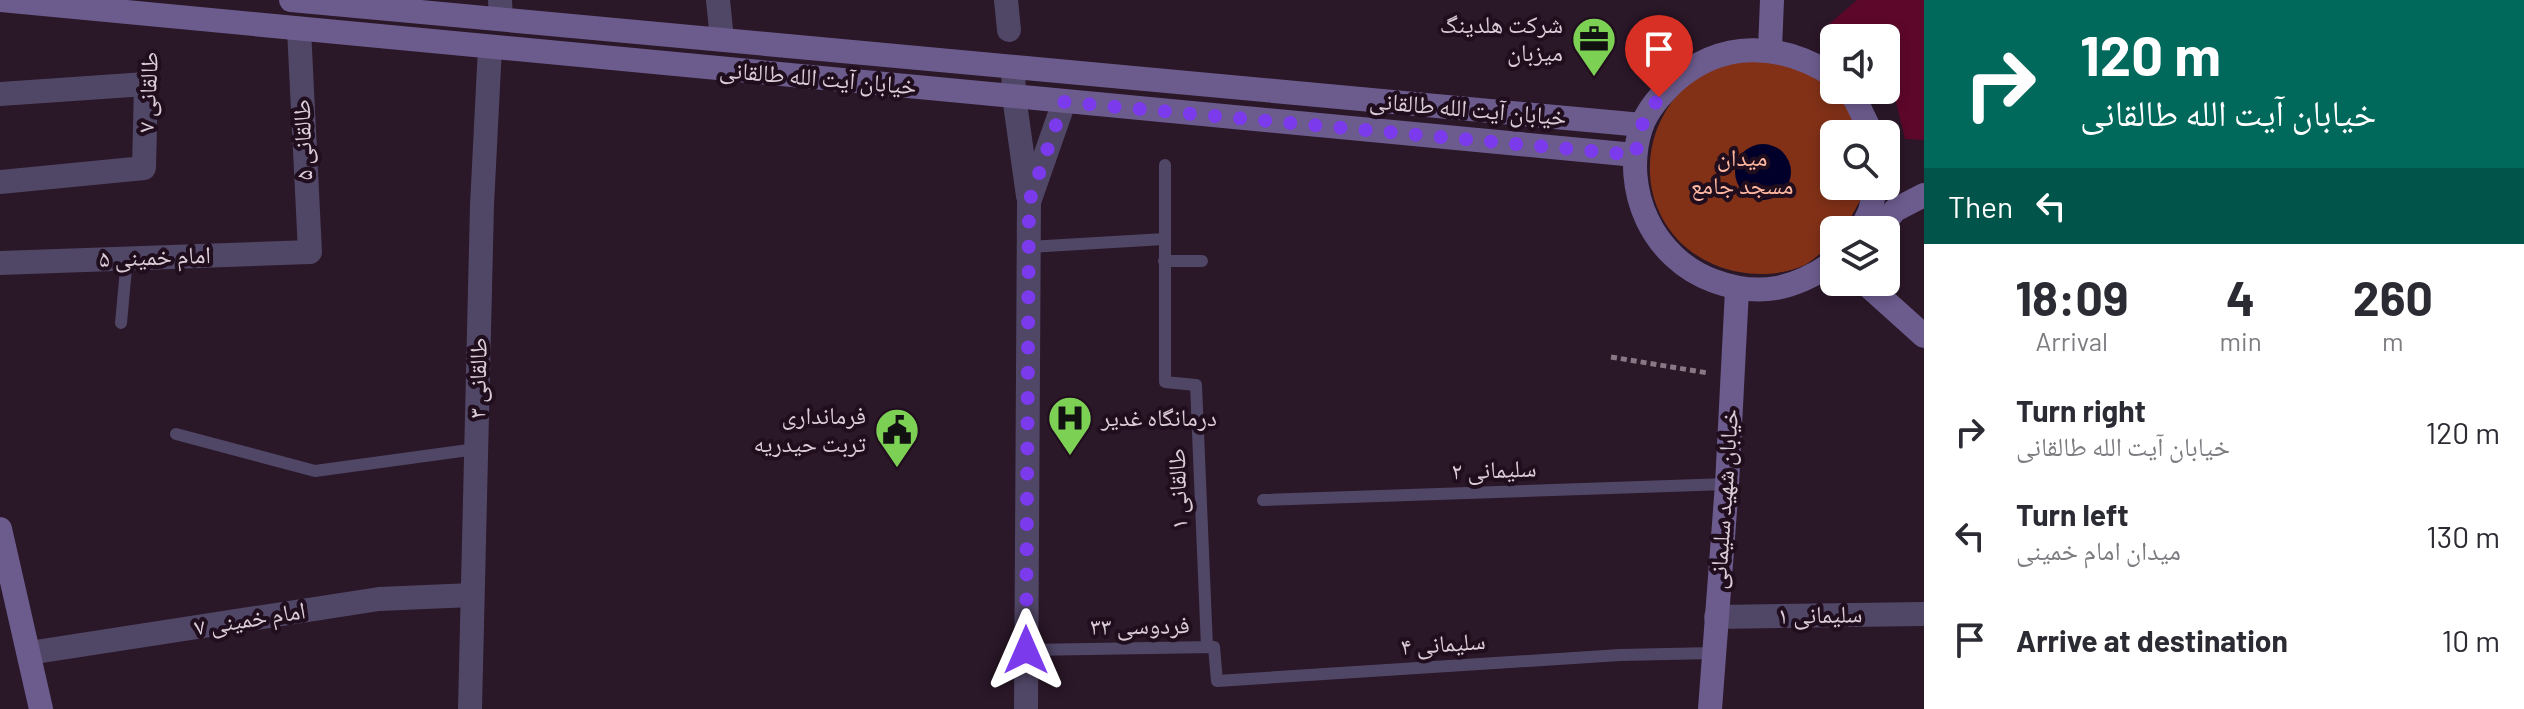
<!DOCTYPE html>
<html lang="en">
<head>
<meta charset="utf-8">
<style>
  :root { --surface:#fff; --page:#f2f2f3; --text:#2b2b33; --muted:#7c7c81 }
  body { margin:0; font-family:Barlow,"Noto Naskh Arabic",sans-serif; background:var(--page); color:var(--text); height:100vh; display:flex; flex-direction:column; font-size:30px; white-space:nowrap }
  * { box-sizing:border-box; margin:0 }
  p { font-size:26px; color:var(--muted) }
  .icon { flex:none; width:44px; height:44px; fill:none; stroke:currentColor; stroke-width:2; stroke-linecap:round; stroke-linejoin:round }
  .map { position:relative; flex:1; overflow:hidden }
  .sheet { display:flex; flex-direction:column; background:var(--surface); width:600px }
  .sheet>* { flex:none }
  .hud { background:#00695c; color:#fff; overflow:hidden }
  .buttons { position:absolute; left:1820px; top:24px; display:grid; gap:16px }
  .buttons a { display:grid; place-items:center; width:80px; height:80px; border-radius:12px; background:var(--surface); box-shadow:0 4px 12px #0003; font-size:40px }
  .pin { position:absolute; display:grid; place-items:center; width:68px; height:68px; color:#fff; margin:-82px -34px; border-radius:50% 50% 50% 0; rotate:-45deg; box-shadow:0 0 8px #0007 }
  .pin .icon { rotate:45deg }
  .me { position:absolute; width:88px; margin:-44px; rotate:0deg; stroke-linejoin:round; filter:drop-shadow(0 0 6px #0008) }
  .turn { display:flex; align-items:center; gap:28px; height:168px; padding:0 24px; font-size:36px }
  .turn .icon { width:104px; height:104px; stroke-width:2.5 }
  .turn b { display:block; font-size:56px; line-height:68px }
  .then { display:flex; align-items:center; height:76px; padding:0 24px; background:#0003; gap:16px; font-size:30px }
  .eta { display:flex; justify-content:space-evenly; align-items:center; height:136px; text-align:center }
  .eta b { font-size:48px; font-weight:700; line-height:56px }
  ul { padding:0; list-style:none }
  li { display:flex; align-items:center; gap:24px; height:104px; padding:0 24px }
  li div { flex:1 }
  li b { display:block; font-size:30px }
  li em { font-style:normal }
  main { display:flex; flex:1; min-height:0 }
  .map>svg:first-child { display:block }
</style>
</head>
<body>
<main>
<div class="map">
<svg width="1924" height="709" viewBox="0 0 1924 709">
  <rect width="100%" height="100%" fill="#2a1728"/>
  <!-- forest -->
  <path fill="#823117" d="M1777,59c43,18 66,28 82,75h-25v52h29l-1,11 -18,33h-10v12c-9,7 -19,17 -29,23 -19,9 -45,11 -66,7 -86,-16 -117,-112 -61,-178 13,-15 35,-31 56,-34 14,-2 29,-1 43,-1z"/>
  <!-- water -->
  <circle fill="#00002b" cx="1763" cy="172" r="28"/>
  <!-- building -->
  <path fill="#5d072a" d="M1857,0h67v140l-19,-1 -11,-45 -8,-11v-45h-43l-16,-12z"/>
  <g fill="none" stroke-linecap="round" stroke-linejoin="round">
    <!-- path -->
    <path stroke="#887886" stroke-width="5" stroke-dasharray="6 4" stroke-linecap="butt" d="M1611,357l97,16"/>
    <!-- service -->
    <g stroke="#504666" stroke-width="12">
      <path d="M1165,165v217l31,3 11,262"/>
      <path d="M1029,247l135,-8"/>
      <path d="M1164,261h38"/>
      <path d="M121,323l6,-65"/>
      <path d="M176,434l139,37 161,-22"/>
      <path d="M1263,500l464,-16"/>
      <path d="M1026,650l188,-3 3,34 403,-26 94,-2"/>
    </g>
    <!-- minor -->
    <g stroke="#504666" stroke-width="24">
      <path d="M500,0l1,19"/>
      <path d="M718,0l4,39"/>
      <path d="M1006,0l3,30"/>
      <path d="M1013,67l1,29 14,100"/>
      <path d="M0,94l146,-10 -2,84 -144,14"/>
      <path d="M0,263l310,-11 -11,-223"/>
      <path d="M1716,617l208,-3"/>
      <path d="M29,653l350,-54 93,-4"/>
      <path d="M470,709l12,-504 8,-158"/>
      <path d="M1026,709l3,-507 35,-100"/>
    </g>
    <!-- secondary -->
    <g stroke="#6c5c8e" stroke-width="24">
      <path d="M0,0l1635,155"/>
      <path d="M291,0l1351,125"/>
      <path d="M1770,49l2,-49"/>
      <path d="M1834,76c-53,-34 -113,-37 -161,7 -13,13 -26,27 -32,45 -20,62 12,131 73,153 46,17 81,8 120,-19"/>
      <path d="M1847,90l8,9 17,35"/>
      <path d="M1861,230l9,-19 6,-25"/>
      <path d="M1879,230l16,-20 29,-15"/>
      <path d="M1864,282l60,54"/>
      <path d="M0,529l41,180"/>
      <path d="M1710,709l17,-225 10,-194"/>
    </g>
  </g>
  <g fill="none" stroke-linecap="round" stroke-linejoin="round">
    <!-- route -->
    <path stroke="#7c3aed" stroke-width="14" stroke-dasharray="0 25.2" d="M1026,650l3,-448 35,-100 571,53 7,-30 17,-28"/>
  </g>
  <!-- icons -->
  <defs>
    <g id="office-pin" transform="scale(2.3)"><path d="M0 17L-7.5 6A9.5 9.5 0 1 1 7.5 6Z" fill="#7cd155" stroke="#200e1e"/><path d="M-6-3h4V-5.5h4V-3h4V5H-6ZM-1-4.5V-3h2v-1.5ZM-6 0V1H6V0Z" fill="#111"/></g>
    <g id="hospital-pin" transform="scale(2.3)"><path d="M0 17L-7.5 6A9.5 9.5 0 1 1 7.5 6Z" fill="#7cd155" stroke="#200e1e"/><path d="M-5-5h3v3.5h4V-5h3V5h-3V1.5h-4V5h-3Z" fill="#111"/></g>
    <g id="civic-pin" transform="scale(2.3)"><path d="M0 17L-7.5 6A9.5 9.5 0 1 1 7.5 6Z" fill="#7cd155" stroke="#200e1e"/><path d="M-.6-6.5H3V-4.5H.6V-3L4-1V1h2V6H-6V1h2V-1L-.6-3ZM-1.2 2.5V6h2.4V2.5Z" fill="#111"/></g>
  </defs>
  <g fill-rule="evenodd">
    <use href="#office-pin" x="1594" y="39"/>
    <use href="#hospital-pin" x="1070" y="418"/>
    <use href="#civic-pin" x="897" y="430"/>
  </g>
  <g text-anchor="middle" stroke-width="8" stroke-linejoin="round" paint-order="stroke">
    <!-- poi labels -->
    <g font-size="24" fill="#dbcdd8" stroke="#200e1e" text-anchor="end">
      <text x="1563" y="33">شرکت هلدینگ<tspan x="1563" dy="28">میزبان</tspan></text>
      <text x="866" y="424">فرمانداری<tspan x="866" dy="28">تربت حیدریه</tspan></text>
      <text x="1101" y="426" text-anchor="start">درمانگاه غدیر</text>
    </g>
    <!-- street labels -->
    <g font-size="24" fill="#dbcdd8" stroke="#200e1e">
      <text transform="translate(818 78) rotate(5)" y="8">خیابان آیت الله طالقانی</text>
      <text transform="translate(148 92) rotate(-87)" y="8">طالقانی ۷</text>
      <text transform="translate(1468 109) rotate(5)" y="8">خیابان آیت الله طالقانی</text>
      <text transform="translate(303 140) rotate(-92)" y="8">طالقانی ۵</text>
      <text transform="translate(155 257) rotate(-2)" y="8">امام خمینی ۵</text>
      <text transform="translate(478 378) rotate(-89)" y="8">طالقانی ۳</text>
      <text transform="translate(1494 470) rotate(-2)" y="8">سلیمانی ۲</text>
      <text transform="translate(1178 489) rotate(-92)" y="8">طالقانی ۱</text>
      <text transform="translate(1724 499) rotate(-86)" y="8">خیابان شهید سلیمانی</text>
      <text transform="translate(1820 615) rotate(-1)" y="8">سلیمانی ۱</text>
      <text transform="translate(250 619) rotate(-9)" y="8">امام خمینی ۷</text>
      <text transform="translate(1140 626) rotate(-1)" y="8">فردوسی ۳۳</text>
      <text transform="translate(1443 644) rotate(-4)" y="8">سلیمانی ۴</text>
    </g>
    <!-- park labels -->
    <g font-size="24" fill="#ffb8a2" stroke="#200e1e">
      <text x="1742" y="166">میدان<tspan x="1742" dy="28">مسجد جامع</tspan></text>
    </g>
  </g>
</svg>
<div class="buttons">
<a><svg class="icon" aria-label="sound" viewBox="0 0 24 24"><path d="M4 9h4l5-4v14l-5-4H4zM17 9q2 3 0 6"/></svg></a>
<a><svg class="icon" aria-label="search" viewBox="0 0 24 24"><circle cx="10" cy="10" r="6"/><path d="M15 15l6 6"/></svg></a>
<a><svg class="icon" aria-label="layers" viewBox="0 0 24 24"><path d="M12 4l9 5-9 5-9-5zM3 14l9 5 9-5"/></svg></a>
</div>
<div class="pin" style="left:1659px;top:97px;background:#d93025"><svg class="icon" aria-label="arrive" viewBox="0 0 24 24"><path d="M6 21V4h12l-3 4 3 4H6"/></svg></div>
<svg class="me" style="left:1026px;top:650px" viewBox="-20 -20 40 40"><path d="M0-17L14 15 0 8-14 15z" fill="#7c3aed" stroke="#fff" stroke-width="4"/></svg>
</div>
<section class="sheet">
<div class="hud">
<div class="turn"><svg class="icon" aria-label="right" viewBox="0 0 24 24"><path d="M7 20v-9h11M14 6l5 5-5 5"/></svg><div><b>120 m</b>خیابان آیت الله طالقانی</div></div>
<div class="then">Then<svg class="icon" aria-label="left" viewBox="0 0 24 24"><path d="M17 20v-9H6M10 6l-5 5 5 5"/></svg></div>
</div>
<div class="eta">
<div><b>18:09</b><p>Arrival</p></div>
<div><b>4</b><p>min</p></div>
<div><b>260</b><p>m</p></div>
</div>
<ul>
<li><svg class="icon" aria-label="right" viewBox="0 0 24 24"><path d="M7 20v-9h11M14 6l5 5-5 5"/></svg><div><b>Turn right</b><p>خیابان آیت الله طالقانی</p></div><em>120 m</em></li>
<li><svg class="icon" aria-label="left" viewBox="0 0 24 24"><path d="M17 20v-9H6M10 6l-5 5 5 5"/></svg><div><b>Turn left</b><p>میدان امام خمینی</p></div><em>130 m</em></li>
<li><svg class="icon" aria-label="arrive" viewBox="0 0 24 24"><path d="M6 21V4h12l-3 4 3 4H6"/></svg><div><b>Arrive at destination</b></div><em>10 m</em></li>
</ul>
</section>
</main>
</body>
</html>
